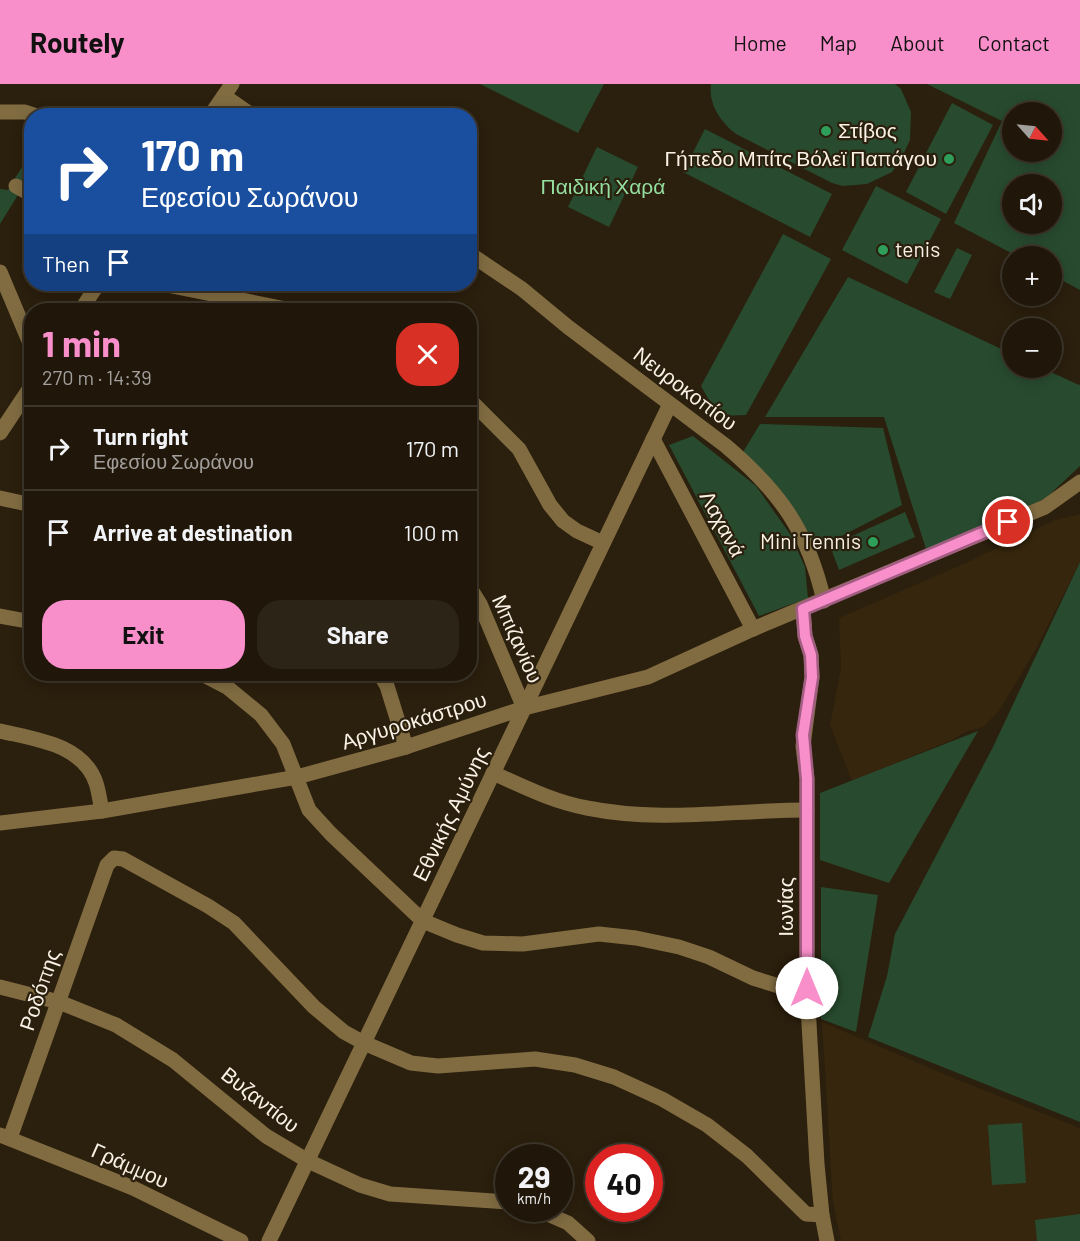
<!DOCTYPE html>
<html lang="en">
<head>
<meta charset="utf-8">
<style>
  :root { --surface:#20170a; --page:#2d2418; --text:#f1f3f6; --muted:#a29f9c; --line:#3d362b; --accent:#f98fca }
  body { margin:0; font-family:Barlow,sans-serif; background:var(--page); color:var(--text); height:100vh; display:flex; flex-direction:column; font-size:22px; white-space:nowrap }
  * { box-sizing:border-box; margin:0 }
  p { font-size:20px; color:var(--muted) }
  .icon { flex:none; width:33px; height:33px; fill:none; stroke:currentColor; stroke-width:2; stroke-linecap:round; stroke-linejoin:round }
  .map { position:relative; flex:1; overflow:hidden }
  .details { position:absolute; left:24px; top:219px; width:453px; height:378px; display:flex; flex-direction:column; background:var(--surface); border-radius:24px; box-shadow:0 3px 15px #0003,0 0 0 2px var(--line) }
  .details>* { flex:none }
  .banner { position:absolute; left:24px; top:24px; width:453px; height:183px; border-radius:24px; box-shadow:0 3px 15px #0003,0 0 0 2px var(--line); background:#1a4fa0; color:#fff; overflow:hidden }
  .needle { width:39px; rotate:117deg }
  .buttons { position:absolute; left:1002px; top:18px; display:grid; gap:12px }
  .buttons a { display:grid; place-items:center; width:60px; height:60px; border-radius:50%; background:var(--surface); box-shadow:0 3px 15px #0003,0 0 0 2px var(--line); font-size:30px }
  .speed { position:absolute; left:495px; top:1060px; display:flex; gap:12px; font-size:30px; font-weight:700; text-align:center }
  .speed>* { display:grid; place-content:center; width:78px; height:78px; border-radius:50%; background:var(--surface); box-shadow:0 3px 15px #0003,0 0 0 2px var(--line); line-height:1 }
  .speed small { font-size:15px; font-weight:400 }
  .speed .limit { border:9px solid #d22; background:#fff; color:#111 }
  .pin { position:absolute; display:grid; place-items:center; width:51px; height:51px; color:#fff; margin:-26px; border:3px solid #fff; border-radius:50%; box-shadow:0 2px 6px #0007 }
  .me { position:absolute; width:66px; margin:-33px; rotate:0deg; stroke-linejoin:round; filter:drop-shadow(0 0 4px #0008) }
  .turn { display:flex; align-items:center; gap:21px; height:126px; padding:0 18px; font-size:27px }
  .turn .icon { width:78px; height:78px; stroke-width:2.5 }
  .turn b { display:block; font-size:42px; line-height:51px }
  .then { display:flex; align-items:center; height:57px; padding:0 18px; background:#0003; gap:12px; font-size:22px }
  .round { display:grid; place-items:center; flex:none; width:63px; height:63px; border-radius:24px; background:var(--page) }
  .overview { display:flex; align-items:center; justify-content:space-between; height:102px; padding:0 18px }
  h1 { font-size:36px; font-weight:700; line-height:45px; color:var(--accent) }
  .button { display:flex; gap:12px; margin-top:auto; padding:12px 18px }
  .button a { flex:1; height:69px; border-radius:24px; background:var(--accent); color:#111; font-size:24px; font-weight:700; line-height:69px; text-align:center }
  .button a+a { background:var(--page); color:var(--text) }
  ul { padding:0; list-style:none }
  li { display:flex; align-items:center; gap:18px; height:84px; padding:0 18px; border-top:2px solid var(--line) }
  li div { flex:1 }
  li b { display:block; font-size:22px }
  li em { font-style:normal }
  header { display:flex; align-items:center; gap:36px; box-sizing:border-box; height:84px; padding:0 30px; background:var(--accent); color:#111 }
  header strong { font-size:28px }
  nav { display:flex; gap:33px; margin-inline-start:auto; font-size:21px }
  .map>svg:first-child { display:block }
</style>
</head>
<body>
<header>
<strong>Routely</strong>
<nav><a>Home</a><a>Map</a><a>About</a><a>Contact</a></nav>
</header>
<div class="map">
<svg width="1080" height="1157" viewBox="0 0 1080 1157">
  <rect width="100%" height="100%" fill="#2b1f0d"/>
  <!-- built -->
  <g fill="#36260d">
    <path d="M1080,430v48l-44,87 -37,62 -16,16 -18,5 -11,7 -102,42 -22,-56 11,-57 -2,-50 129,-56 87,-42z"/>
    <path d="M822,938l129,55 129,51v113h-239l-8,-38z"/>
  </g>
  <!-- green -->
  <g fill="#284b2f" fill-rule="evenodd">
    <path d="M480,0h124l-26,49z"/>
    <path d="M711,0h184l6,5 10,23 -1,28 -10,21 -8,11 -25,12 -24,2 -11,-3 -96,-49c-15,-11 -28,-30 -25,-50z"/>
    <path d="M927,0h153v206l-28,-15v-19h-35l-63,-33 48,-102zM1012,28h40v40h-40zM1012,100h40v40h-40z"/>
    <path d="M952,19l41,22 -47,89 -40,-22z"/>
    <path d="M705,45l127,65 -22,43 -127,-65z"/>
    <path d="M597,63l41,20 -29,60 -41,-20z"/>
    <path d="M31,68v22l-31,50v-35l8,1z"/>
    <path d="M876,102l65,33 -34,65 -65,-34z"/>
    <path d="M783,150l48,25 -85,156 -28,1 -17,-30z"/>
    <path d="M957,164l15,7 -22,44 -16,-7z"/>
    <path d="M848,193l164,77v14h30l37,17 1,-1v82l-34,32 -119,54 -43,-135h-119z"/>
    <path d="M760,340l123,4 19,77 -84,43 -75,-96z"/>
    <path d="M693,352l63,50 34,48 15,33 3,31 -49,18 -90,-171z"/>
    <path d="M905,428l10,25 -76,33 -9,-24z"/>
    <path d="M1080,478v560l-212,-85 19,-61 8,-42 98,-187z"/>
    <path d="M978,647l-89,152 -69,-23v-67z"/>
    <path d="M821,803l57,8 -22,137 -35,-13z"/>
    <path d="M1022,1039l4,60 -34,2 -4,-60z"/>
    <path d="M1080,1130v27h-43l-2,-21z"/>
  </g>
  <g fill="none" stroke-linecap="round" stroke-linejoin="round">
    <!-- minor -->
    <g stroke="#816c42" stroke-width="15">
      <path d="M224,12l29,20"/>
      <path d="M0,28h25l12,4"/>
      <path d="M210,32l22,-32"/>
      <path d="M16,102l16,9"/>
      <path d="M470,170l52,35 46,38 158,119c54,46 82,85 98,155"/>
      <path d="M0,188l32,76"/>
      <path d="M162,200l129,26"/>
      <path d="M81,226l17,-26"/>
      <path d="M470,316l49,49 31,56 13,16 14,10 26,12"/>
      <path d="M0,349l32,-48"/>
      <path d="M653,355l100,190"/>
      <path d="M0,414l32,7"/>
      <path d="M470,504l10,16 44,104"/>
      <path d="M803,525l2,27 6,19 1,22 -9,69 4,33v209l10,176 5,51 5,26"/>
      <path d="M0,532l32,6"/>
      <path d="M202,590l25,13 34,28 22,29 26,66 22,24 92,87 34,14 26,8 40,1 76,-10 37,4 43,9 30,10 44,21 29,9 25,1"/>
      <path d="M380,590l7,12 19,61"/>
      <path d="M0,647c34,8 83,13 96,52 3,9 4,19 6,28"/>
      <path d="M493,689c31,14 61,29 94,35 74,15 146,2 220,2"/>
      <path d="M0,739l102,-12 195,-34 109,-30 118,-39 124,-31 105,-48 292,-122 35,-25"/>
      <path d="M0,903l59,15 57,23 57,35 93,76 42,25 52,24 30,9 118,8"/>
      <path d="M0,1051l133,53 108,53"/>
      <path d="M10,1054l97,-273 7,-7 9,1 85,47 26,17 80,84 30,25 20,11 47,20 27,3 97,-7 40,6 39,12 48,22 45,26 40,31 59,58 16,1"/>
      <path d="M536,1125l32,14 20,18"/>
      <path d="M269,1157l401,-837"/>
    </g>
  </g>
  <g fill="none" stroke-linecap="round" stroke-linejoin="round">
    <!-- route casing -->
    <g stroke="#a25d83" stroke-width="15">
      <path id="route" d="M807,904v-209l-4,-44 9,-58 -1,-22 -6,-19 -2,-27 205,-87"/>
    </g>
    <!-- route -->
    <use href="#route" stroke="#f98fca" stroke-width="10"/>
  </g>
  <!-- markers -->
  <g fill="#2e9e5b" stroke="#2b1f0d" stroke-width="2">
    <circle cx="826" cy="47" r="6"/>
    <circle cx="949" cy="75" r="6"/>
    <circle cx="883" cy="166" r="6"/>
    <circle cx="873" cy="458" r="6"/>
  </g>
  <g text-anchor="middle" stroke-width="4.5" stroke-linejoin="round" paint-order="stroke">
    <!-- poi labels -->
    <g font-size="21" fill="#faf2e6" stroke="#2b1f0d" text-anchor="start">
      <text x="838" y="54">Στίβος</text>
      <text x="937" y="82" text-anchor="end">Γήπεδο Μπίτς Βόλεϊ Παπάγου</text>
      <text x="895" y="173">tenis</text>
      <text x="861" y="465" text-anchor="end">Mini Tennis</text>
    </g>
    <!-- park labels -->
    <g font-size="21" fill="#94dea0" stroke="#2b1f0d">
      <text x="603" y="110">Παιδική Χαρά</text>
    </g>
    <!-- street labels -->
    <g font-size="21" fill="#faf2e6" stroke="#2b1f0d">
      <text transform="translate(685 305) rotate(37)" y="7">Νευροκοπίου</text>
      <text transform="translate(722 440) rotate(62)" y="7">Λαχανά</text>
      <text transform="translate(517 555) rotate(66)" y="7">Μπιζανίου</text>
      <text transform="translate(414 637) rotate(-17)" y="7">Αργυροκάστρου</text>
      <text transform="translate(451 730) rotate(-64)" y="7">Εθνικής Αμύνης</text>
      <text transform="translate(786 823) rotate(-90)" y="7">Ιωνίας</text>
      <text transform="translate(40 906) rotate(-71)" y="7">Ροδόπης</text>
      <text transform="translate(260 1016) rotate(38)" y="7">Βυζαντίου</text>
      <text transform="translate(130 1082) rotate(24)" y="7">Γράμμου</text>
    </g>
  </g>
</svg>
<div class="buttons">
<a><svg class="needle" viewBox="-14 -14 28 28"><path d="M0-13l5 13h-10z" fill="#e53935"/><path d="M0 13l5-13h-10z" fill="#a29f9c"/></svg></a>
<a><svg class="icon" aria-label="sound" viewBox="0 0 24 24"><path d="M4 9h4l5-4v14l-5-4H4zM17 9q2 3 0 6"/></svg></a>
<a>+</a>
<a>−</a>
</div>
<div class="speed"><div>29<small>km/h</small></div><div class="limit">40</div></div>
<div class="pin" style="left:1008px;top:438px;background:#d93025"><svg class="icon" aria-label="arrive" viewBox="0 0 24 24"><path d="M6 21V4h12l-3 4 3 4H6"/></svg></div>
<svg class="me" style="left:807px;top:904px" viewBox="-20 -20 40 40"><circle r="19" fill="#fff"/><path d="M0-13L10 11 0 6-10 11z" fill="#f98fca"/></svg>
<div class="banner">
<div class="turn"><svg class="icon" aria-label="right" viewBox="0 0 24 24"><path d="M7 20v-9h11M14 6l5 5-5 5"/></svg><div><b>170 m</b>Εφεσίου Σωράνου</div></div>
<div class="then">Then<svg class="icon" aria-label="arrive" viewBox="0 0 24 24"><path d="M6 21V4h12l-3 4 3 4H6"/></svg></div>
</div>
<section class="details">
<div class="overview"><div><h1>1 min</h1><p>270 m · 14:39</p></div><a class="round" style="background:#d93025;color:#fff"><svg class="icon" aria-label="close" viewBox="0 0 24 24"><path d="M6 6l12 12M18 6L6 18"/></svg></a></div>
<ul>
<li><svg class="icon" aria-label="right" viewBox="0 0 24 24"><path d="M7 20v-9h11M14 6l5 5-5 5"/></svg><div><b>Turn right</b><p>Εφεσίου Σωράνου</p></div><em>170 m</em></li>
<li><svg class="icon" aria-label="arrive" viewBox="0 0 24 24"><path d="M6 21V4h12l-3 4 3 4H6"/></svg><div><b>Arrive at destination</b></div><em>100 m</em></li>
</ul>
<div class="button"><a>Exit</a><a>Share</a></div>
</section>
</div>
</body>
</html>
